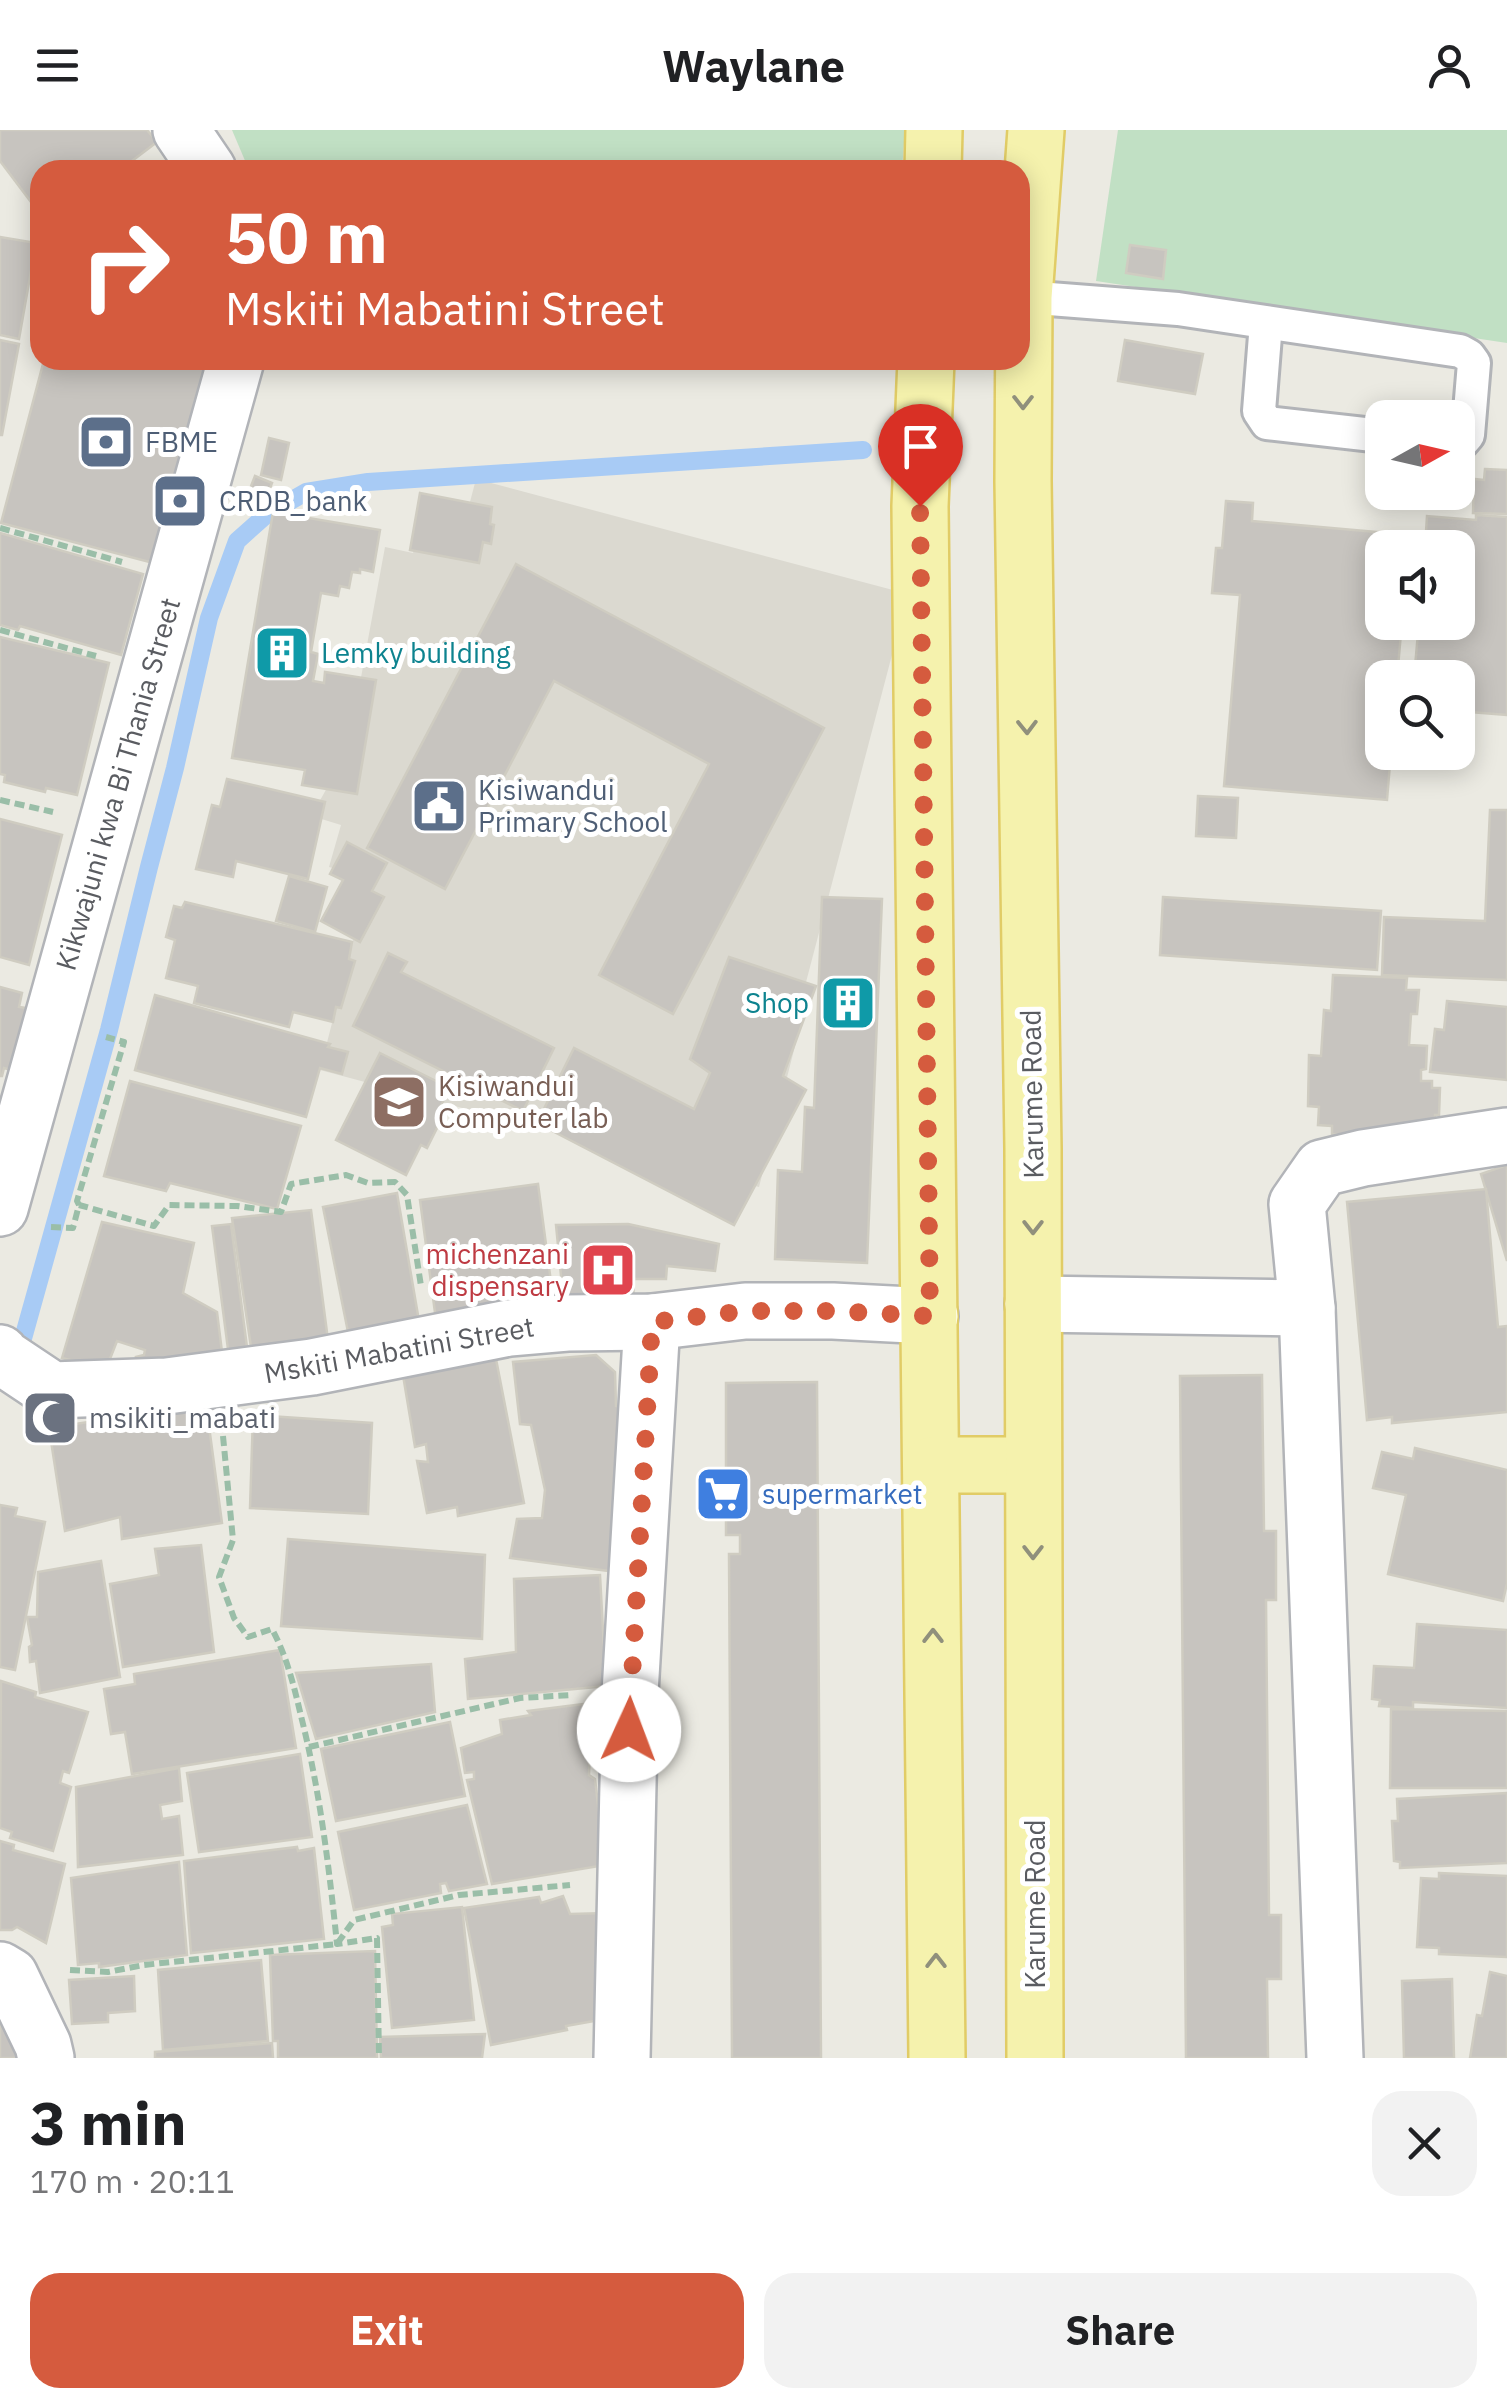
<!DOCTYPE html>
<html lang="en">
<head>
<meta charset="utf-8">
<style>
  :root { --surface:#fff; --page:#f2f2f2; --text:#202124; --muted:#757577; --accent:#d55b3e }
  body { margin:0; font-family:"IBM Plex Sans",sans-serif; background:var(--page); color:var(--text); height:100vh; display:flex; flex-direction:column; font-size:38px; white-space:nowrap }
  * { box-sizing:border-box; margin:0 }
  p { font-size:32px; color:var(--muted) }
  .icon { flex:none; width:55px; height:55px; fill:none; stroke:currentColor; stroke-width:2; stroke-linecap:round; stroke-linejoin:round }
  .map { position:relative; height:1928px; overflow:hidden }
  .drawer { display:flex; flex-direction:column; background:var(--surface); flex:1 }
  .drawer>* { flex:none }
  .banner { position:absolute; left:30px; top:30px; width:1000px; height:210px; border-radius:30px; box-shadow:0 5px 25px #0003; background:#d55b3e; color:#fff; overflow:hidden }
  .needle { width:65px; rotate:82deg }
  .tools { position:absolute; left:1365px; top:270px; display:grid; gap:20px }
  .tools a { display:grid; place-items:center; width:110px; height:110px; border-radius:20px; background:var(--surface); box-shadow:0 5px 25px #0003; font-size:50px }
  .pin { position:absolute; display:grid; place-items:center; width:85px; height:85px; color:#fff; margin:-102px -42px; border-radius:50% 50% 50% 0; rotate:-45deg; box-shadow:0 0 10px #0007 }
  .pin .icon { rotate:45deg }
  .me { position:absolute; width:110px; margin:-55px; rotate:2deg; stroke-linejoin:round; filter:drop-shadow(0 0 8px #0008) }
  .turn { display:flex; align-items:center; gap:35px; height:210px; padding:0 30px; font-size:45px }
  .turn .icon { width:130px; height:130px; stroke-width:2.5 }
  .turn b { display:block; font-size:70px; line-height:85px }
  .round { display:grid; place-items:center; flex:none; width:105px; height:105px; border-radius:30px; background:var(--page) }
  .overview { display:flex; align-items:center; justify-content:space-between; height:170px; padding:0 30px }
  h1 { font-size:60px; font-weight:700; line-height:75px }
  .action { display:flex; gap:20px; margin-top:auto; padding:20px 30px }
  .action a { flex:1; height:115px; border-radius:30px; background:var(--accent); color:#fff; font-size:40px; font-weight:700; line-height:115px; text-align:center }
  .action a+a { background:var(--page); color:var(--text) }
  header { display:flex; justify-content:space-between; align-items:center; height:130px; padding:0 30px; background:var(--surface); font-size:45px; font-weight:700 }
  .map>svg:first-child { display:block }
</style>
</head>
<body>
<header><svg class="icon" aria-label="menu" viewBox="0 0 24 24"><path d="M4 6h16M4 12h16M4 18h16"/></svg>Waylane<svg class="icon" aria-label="person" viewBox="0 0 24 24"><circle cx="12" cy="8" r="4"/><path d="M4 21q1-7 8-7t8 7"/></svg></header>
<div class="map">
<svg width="1507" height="1928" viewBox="0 0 1507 1928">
  <rect width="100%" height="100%" fill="#ebeae2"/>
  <!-- education -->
  <path fill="#dbd9d0" d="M476,349l432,115 -108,411 5,2 -46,180 -439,-117 49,-192 -40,-11 12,-42 -26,-8 3,-13 19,-34 23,-87 25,-136 28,6 5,-17 46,-11z"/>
  <!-- green -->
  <g fill="#c1e0c4">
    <path d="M232,0h673l-3,40h-653z"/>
    <path d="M1118,0h389v213l-411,-62z"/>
  </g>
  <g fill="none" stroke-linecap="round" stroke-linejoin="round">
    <!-- stream -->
    <path stroke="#a8cbf5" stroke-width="18" d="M22,1212l87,-312 40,-163 26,-99 34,-150 28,-77 29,-26 40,-23 62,-10 495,-32"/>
  </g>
  <!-- building -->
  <g fill="#c7c4bf" stroke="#cfccc1" stroke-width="2.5">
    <path d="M0,0h147l10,12 -37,28h-80v44l-40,-53z"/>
    <path d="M0,107l36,6 -17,96 -19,-4z"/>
    <path d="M1130,115l36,5 -3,29 -37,-6z"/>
    <path d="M0,210l19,4 -17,91h-2z"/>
    <path d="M1125,210l78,14 -8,40 -77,-13z"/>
    <path d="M44,230h166l-53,204 -156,-41z"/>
    <path d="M269,308l20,5 -8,37 -20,-5z"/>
    <path d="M1485,339l22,1v44l-34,-1 1,-34 10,1z"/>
    <path d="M255,346l17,7 -9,24 -17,-8z"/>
    <path d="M420,363l72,14 -2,17 4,1 -3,19 -8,-2 -4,21 -69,-13z"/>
    <path d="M1226,371l27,2 -1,18 157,14 -1,13h-26v74h20l-5,56h-15v74h9l-4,48 -163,-14 16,-191 -28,-2 4,-45h6z"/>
    <path d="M273,382l107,18 -7,42 -13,-3v4l-8,-1 -3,16 -9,-2 -2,10 -17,-3 -10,59 7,2 -5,27 11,2 1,-11 51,8 -19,114 -55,-9 3,-15 -73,-12z"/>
    <path d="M1476,385l31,2v198l-49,-4v-33h-44l5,-56h39v-74h-33l2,-32 49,4z"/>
    <path d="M0,403l143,41 -22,81 -101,-29 -2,4 -18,-5z"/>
    <path d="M516,434l308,164 -151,286 -74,-39 110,-211 -155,-83 -109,208 -78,-41z"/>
    <path d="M0,507l109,26 -32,132 -31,-7 -1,4 -41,-10 1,-7 -5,-1z"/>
    <path d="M227,649l98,23 -17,77 -72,-18 -3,16 -37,-8 16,-64 8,2z"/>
    <path d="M1198,666l40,2 -2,40 -40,-2z"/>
    <path d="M1490,680h17v170l-125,-5 2,-58 101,4z"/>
    <path d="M0,689l62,16 -33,130 -29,-8z"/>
    <path d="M347,712l40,21 -15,28 12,6 -24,45 -39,-21 22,-41 -13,-6z"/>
    <path d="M289,746l38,11 -12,45 -39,-11z"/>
    <path d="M822,767l60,2 -15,364 -92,-4 3,-89 24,2 3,-65 9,1z"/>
    <path d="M1163,767l218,14 -4,59 -217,-15z"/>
    <path d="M185,772l167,40 -3,17 6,2 -14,47 -5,-1 -3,15 -40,-10 -4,15 -95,-24 4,-17 -32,-8 9,-38 -9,-3 8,-31 8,2z"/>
    <path d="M388,823l19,9 -6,10 153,76 -31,63 -170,-85z"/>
    <path d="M729,827l87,29 -33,90 23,14 -72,135 -197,-102 37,-75 120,61 16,-36 -20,-14z"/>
    <path d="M1333,845l74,3 -1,12h13l-2,24h-6l-2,31 18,1 -1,23 -5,1v11h11v7h8l-1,27h-4l-1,23 -102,-4v-8l-14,-1 1,-18 -11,-1 1,-51 12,1 3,-46 7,1z"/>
    <path d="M0,857l22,6 -3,14 8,1 -16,62 -7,-2 -2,8h-2z"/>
    <path d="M155,865l175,49 -2,3 20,5 -6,22 -22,-6 -14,49 -171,-47z"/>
    <path d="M1447,871l60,6v73l-77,-8 5,-43 9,1z"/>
    <path d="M380,923l70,35 -14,27 6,3 -15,30 -6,-3 -15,30 -70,-35z"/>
    <path d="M130,951l171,45 -24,83 -107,-26 -4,8 -62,-15z"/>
    <path d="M1507,1035v96l-26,-87z"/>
    <path d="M538,1054l16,121 -118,15 -16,-120z"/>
    <path d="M1486,1059l12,138 9,-1v86l-115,11v-6l-25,3 -20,-218z"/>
    <path d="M397,1063l22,128 -65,12 -6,-1 -25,-125z"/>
    <path d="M311,1080l17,130 -76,14 -20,-136z"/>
    <path d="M102,1092l92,21 -11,50 34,19 6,48 -83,14 -4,-17 8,-2 1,-5 -28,-9 -11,28 -44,-11z"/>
    <path d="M231,1094l17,131 -19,2 -17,-131z"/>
    <path d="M628,1094l91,20 -4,27 -48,-5 -1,13h-32l-1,25 -68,12 -9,-91z"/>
    <path d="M596,1225l19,17 1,34 14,2 -10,156 -10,-1 -1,8 -99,-13 7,-39 25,-1 3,-28 -14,-65 -11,-1 -7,-62z"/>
    <path d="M496,1229l28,144 -66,13 -1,-9 -30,6 -10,-52 11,1 -2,-18 -11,3 -13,-78z"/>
    <path d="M1262,1245l2,156h12v69h-10l3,315h12v64h-14l1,79h-82l-6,-682z"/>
    <path d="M817,1252l4,676h-89l-3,-504h11v-19h-14v-152z"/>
    <path d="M206,1274l16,119 -100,16 -2,-22 -55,14 -16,-103z"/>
    <path d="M253,1285l119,8 -4,91 -118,-6z"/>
    <path d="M1415,1318l92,22v113l-4,18 -115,-27 18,-79 -33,-7 9,-36 31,7z"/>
    <path d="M0,1375l17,3 -2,8 30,6 -30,148 -15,-3z"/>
    <path d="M288,1409l197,16 -3,84 -201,-13z"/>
    <path d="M201,1415l13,107 -91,15 -13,-83 49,-9 -4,-26z"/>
    <path d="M101,1431l19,116 -80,16 -4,-32 -6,1 -1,-15 3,-2 -5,-28h10l1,-45z"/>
    <path d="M600,1445l6,111 -138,13 -3,-40 51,-7 -2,-73z"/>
    <path d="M1417,1494l90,6v78l-94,-6v6l-34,-2 1,-6 -8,-1 2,-33 40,2z"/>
    <path d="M280,1520l16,98 -164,26 -7,-42 -14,2 -7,-45 31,-5 -1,-10z"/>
    <path d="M431,1534l4,48 -119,27 -20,-66z"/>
    <path d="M1,1551l35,11 -1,5 53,15 -19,61 -6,-2 -3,12 11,4 -18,64 -43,-13 2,-6 -12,-4z"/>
    <path d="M592,1573l-3,72 6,4 10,86 -113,19 -25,-104 7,-1v-7l-9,1 -4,-25 41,-14 -2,-14 31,-5 -3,-4z"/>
    <path d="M1391,1579l116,2v77h-117z"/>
    <path d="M450,1592l15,74 -129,25 -15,-72z"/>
    <path d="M300,1624l12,83 -113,15 -12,-79z"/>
    <path d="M179,1638l3,33 -22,4 2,14 17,-3 4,39 -105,12 -2,-80z"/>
    <path d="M1507,1663v70l-107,5v-6l-6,-1 -2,-40h6l-1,-22z"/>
    <path d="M467,1675l20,79 -38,7 -3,-8 -6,1 1,9 -87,17 -16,-78z"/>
    <path d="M0,1711l14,4 -1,5 52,14 -19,79 -29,-16 -5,3h-12z"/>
    <path d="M297,1717l1,4 16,-3 10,91 -133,14 -7,-92z"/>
    <path d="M179,1732l8,93 -88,12v-4l-21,2 -7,-87z"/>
    <path d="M1439,1743l68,3v81l-68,-3v-6l-22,-1 4,-69 18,1z"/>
    <path d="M563,1766l7,18 37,-1 4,105 -45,8 1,4 -76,15 -27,-137 75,-11 2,6z"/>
    <path d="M462,1777l12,113 -82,8 -10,-101 11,-2 -1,-11z"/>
    <path d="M375,1821l2,107h-99v-17h-5l-3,-86z"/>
    <path d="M261,1830l7,81 -105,9 -5,-80z"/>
    <path d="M1490,1842l17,4v82h-37l7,-43 5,1z"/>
    <path d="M134,1846l1,35 -27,2v9l-36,2 -3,-44z"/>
    <path d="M1452,1849l2,79h-50l-2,-77z"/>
    <path d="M0,1885l30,43h-30z"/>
    <path d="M485,1904l-3,24h-101l-1,-21z"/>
    <path d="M272,1913l1,15h-118v-6z"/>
  </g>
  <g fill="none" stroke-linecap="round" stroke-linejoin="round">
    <!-- service casing -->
    <g stroke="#b2b4b8" stroke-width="38">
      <g id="service">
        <path d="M1024,167l154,12 282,42 9,5 5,7 -6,72 -6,7 -4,1"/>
        <path d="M1266,193l-7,88 8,12 115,13"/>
      </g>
    </g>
    <!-- minor casing -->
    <g stroke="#b2b4b8" stroke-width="60">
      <g id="minor">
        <path d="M181,0l27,40"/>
        <path d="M0,1078l236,-848"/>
        <path d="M1033,1174l274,4 -10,-104 25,-36 41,-10 144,-22"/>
        <path d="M1307,1178l28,750"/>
        <path d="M0,1223l1,3 51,34 115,-4 145,-19 197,-39 58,-5 85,-1 93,-11h88l97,5"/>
        <path d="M0,1840l10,6 33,69 3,13"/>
        <path d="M622,1928l8,-365 22,-371"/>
      </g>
    </g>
    <!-- primary casing -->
    <g stroke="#e1cc66" stroke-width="60">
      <g id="primary">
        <path d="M933,40l1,-40"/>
        <path d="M926,230l-6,146 17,1552"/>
        <path d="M932,1335h101"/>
        <path d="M1035,1928l-2,-910 -10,-667 1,-184 12,-167"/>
      </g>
    </g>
    <!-- path -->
    <g stroke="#9abea8" stroke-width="6" stroke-dasharray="10 5" stroke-linecap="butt">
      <path d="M0,398l122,34"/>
      <path d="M0,500l96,26"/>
      <path d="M0,670l53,12"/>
      <path d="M79,1075l-2,-4 47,-159 -18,-5"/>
      <path d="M51,1097l22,1 6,-23 75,21 15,-21 68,1 44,6 10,-28 55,-9 22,8 27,-1 12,13 14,91"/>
      <path d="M223,1306l10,104 -14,37 15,41 14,19 24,-8c15,28 22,57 29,87 19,75 28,151 36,228l40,-6 2,120"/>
      <path d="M309,1617l211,-49 52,-3"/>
      <path d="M70,1840l38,2 36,-7 193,-21 17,-24 105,-25 111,-10"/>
    </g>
    <!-- service -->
    <use href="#service" stroke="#fff" stroke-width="32"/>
    <!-- minor -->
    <use href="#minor" stroke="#fff" stroke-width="55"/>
    <!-- primary -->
    <use href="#primary" stroke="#f5f2ad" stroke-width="55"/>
  </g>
  <!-- one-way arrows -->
  <defs><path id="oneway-chevron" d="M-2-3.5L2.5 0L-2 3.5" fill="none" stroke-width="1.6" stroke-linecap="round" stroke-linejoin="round" transform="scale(2.5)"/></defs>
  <g stroke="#90907c">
    <use href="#oneway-chevron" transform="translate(1023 272) rotate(90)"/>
    <use href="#oneway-chevron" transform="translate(1027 597) rotate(89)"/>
    <use href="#oneway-chevron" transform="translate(1033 1097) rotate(90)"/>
    <use href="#oneway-chevron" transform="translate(1033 1422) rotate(90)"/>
    <use href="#oneway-chevron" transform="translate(933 1506) rotate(-90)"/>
    <use href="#oneway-chevron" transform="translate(936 1831) rotate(-90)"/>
  </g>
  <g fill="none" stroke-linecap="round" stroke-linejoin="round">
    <!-- route -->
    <path stroke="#d55b3e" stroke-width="18" stroke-dasharray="0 32.4" d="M629,1600l23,-408 93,-11h88l97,5 -10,-810"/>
  </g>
  <!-- icons -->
  <defs>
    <g id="bank-square" transform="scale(2.875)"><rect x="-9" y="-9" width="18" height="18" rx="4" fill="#5c6f8a" stroke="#fff"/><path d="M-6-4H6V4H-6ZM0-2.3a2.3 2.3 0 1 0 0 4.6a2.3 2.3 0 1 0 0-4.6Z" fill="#fff"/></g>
    <g id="building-square" transform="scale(2.875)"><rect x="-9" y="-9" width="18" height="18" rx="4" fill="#0f9aa8" stroke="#fff"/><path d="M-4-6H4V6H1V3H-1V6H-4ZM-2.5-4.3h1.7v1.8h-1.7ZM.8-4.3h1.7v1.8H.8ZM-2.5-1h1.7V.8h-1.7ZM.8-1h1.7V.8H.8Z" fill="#fff"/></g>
    <g id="civic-square" transform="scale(2.875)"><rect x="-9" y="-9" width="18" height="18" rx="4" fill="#5c6f8a" stroke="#fff"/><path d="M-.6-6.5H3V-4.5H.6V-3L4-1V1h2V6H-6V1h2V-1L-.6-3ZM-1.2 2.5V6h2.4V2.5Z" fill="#fff"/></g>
    <g id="school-square" transform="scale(2.875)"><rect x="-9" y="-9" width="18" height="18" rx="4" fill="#8d6e63" stroke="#fff"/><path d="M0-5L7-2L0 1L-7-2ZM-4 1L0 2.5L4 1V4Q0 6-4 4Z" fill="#fff"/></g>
    <g id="hospital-square" transform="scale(2.875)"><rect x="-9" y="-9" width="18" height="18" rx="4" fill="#e0444e" stroke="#fff"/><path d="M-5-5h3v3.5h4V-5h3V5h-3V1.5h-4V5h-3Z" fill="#fff"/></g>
    <g id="mosque-square" transform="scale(2.875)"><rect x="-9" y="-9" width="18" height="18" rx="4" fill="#6b7280" stroke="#fff"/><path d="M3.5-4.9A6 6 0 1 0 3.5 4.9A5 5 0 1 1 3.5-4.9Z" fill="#fff"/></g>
    <g id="supermarket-square" transform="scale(2.875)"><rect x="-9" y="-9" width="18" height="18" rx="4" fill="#3f7fe0" stroke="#fff"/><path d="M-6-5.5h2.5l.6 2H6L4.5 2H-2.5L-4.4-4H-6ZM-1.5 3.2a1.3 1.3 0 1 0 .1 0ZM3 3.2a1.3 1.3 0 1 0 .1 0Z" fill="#fff"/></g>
  </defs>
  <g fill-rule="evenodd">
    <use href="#bank-square" x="106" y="312"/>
    <use href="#bank-square" x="180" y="371"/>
    <use href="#building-square" x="282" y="523"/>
    <use href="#civic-square" x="439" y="676"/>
    <use href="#building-square" x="848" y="873"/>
    <use href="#school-square" x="399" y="972"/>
    <use href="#hospital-square" x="608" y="1140"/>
    <use href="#mosque-square" x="50" y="1288"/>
    <use href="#supermarket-square" x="723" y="1364"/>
  </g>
  <g text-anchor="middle" stroke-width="10" stroke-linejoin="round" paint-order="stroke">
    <!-- service labels -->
    <g font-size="28" fill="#4e5e75" stroke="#fff" text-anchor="start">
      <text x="145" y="322">FBME</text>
      <text x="219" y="381">CRDB_bank</text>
      <text x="478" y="670">Kisiwandui<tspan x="478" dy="32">Primary School</tspan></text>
    </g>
    <!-- culture labels -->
    <g font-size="28" fill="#0d838f" stroke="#fff" text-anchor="start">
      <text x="321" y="533">Lemky building</text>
      <text x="809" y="883" text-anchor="end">Shop</text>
    </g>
    <!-- street labels -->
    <g font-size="28" fill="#5a5c61" stroke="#fff">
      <text transform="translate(118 654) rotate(-74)" y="10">Kikwajuni kwa Bi Thania Street</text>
      <text transform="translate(1032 964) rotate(-91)" y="10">Karume Road</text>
      <text transform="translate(399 1220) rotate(-10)" y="10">Mskiti Mabatini Street</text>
      <text transform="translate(1035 1774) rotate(-90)" y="10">Karume Road</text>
    </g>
    <!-- education labels -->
    <g font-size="28" fill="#785e54" stroke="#fff" text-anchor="start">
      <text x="438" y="966">Kisiwandui<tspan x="438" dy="32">Computer lab</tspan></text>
    </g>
    <!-- health labels -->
    <g font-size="28" fill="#be3a42" stroke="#fff" text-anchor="end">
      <text x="569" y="1134">michenzani<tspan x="569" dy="32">dispensary</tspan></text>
    </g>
    <!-- worship labels -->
    <g font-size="28" fill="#5b616d" stroke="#fff" text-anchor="start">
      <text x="89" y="1298">msikiti_mabati</text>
    </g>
    <!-- shop labels -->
    <g font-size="28" fill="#366cbe" stroke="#fff" text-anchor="start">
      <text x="762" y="1374">supermarket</text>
    </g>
  </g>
</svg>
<div class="tools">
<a><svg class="needle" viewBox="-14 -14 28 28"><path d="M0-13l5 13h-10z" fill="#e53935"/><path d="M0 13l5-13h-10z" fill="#757577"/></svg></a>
<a><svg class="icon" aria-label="sound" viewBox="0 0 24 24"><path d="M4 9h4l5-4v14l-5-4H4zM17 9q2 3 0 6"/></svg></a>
<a><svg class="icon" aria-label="search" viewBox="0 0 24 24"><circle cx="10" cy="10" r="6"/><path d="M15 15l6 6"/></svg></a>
</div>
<div class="pin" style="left:920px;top:376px;background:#d93025"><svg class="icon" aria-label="arrive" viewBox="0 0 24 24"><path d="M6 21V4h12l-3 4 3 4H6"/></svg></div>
<svg class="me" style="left:629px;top:1600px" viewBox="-20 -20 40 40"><circle r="19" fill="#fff"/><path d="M0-13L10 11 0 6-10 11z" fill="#d55b3e"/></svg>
<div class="banner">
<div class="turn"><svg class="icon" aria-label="right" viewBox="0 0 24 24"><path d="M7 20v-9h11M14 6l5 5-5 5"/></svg><div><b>50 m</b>Mskiti Mabatini Street</div></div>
</div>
</div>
<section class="drawer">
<div class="overview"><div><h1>3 min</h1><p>170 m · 20:11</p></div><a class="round"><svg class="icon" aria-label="close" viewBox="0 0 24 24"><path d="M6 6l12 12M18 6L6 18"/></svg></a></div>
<div class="action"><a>Exit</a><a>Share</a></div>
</section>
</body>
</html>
